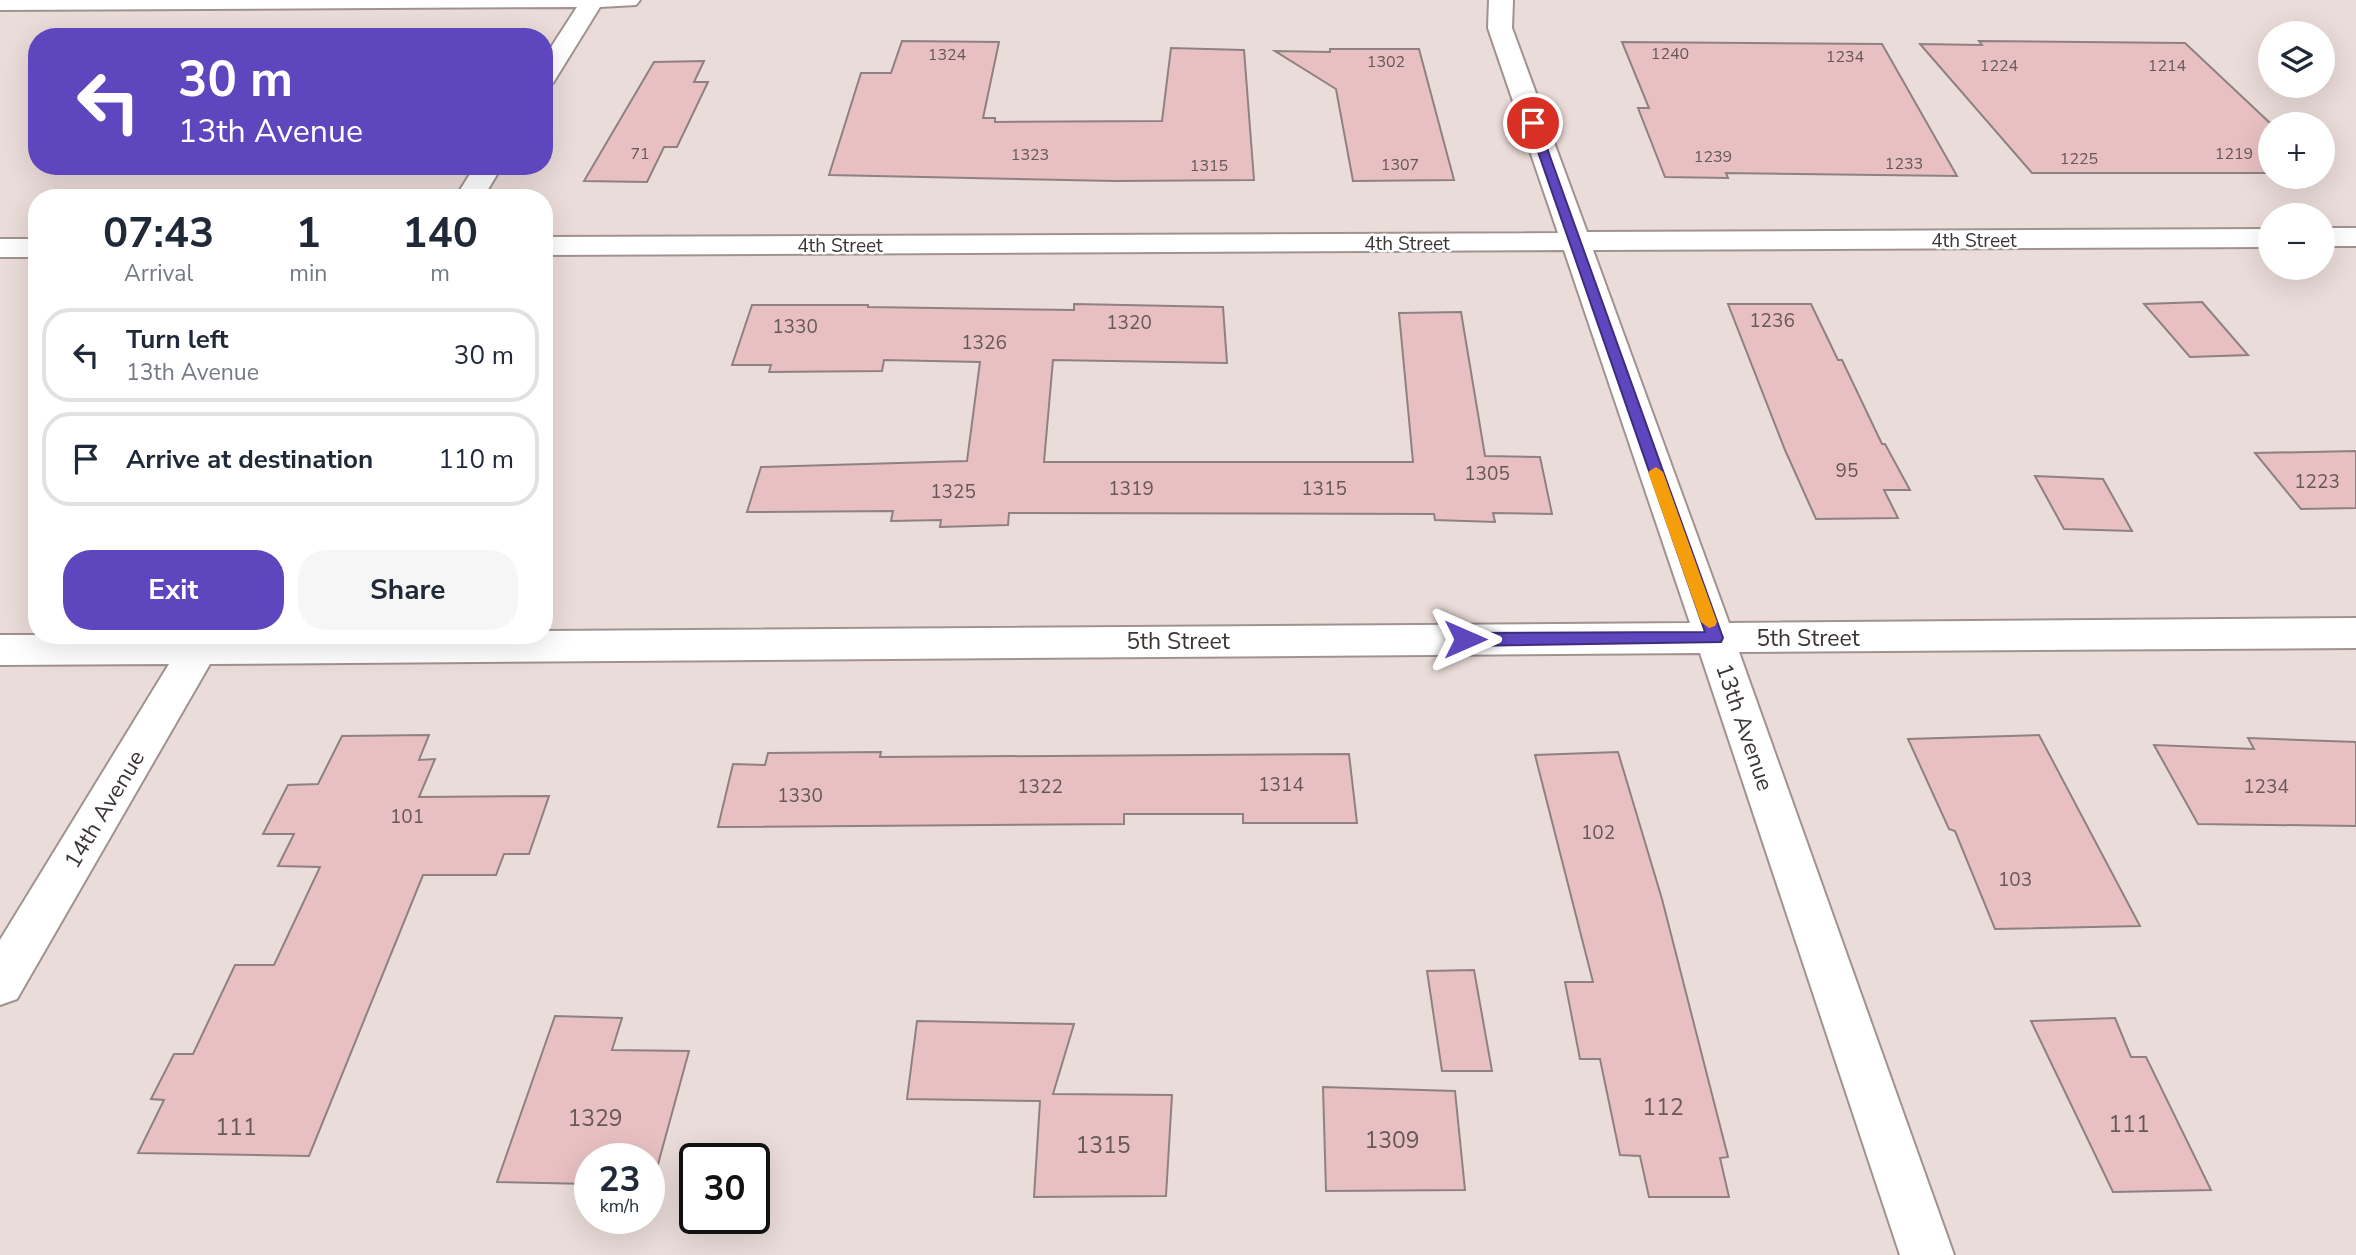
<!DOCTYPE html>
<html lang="en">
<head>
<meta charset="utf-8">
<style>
  :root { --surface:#fff; --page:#f6f6f7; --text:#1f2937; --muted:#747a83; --line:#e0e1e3; --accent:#5d46be }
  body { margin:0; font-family:"Nunito Sans",sans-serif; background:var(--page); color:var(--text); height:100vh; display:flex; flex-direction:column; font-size:26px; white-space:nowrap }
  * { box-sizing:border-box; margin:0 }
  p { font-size:23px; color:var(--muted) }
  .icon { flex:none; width:38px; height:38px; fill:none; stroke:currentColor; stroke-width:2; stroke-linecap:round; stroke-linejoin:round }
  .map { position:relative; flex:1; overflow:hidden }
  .drawer { position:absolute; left:28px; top:189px; width:525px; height:455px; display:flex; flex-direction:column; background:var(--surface); border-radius:28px; box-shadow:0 7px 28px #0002 }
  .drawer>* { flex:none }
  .top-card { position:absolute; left:28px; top:28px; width:525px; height:147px; border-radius:28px; box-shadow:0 7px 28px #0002; background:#5d46be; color:#fff; overflow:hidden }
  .tools { position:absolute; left:2258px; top:21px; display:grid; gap:14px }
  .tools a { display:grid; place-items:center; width:77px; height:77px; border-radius:50%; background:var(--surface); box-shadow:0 7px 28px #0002; font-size:35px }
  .speed { position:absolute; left:574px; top:1143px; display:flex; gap:14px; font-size:35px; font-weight:700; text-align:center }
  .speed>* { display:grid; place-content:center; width:91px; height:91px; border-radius:50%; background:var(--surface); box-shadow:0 7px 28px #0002; line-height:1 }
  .speed small { font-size:18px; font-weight:400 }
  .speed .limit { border:4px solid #111; border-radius:10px; background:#fff; color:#111 }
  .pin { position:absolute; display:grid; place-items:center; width:60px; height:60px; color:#fff; margin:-30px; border:4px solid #fff; border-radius:50%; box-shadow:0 2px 7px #0007 }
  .me { position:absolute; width:77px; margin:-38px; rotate:90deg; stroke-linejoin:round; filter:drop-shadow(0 0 5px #0008) }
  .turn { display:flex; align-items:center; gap:24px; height:147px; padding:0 35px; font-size:32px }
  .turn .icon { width:91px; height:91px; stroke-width:2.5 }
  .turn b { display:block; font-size:49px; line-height:60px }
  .eta { display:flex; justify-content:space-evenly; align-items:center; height:119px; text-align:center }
  .eta b { font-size:42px; font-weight:700; line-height:49px }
  .action { display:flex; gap:14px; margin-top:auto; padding:14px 35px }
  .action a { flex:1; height:80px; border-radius:28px; background:var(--accent); color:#fff; font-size:28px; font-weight:700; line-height:80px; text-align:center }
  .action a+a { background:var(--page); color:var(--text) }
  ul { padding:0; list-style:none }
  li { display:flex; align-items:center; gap:21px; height:94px; margin:0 14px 10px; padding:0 21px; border:4px solid var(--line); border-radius:28px }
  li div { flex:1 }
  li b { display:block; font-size:26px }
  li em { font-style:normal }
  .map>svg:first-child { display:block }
</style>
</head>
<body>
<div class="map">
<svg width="2356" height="1255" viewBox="0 0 2356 1255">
  <rect width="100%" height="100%" fill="#eadcd8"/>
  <!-- building -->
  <g fill="#e8c0c2" stroke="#8f8182" stroke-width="2">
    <path d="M902,41l97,1 -16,76h12v4l167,-1 9,-73 73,2 10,130 -139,1 -286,-6 32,-102h30z"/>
    <path d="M1979,41l206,2 85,80v50h-238l-112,-129 62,1z"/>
    <path d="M1622,42l260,2 75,132 -231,-3 2,5 -63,-1 -27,-69h11z"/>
    <path d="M1330,49h89l35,131 -101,1 -17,-92 -61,-38 55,1z"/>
    <path d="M704,61l-10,21h14l-31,65h-13l-17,35 -63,-1 70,-119z"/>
    <path d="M2202,302l46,53 -58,2 -46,-53z"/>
    <path d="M1074,304l149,3 4,56 -174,-3 -9,102h369l-14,-149 62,-1 24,144 55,1 12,57 -59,-1 2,9 -60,-2 -1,-6 -425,-1 -1,12 -68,2 1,-7 -50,1 2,-10 -146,1 14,-45 206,-6 13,-99 -96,-2 -2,11 -113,1 2,-7h-39l20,-60h116v2l206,3z"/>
    <path d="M1728,304h83l27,56h4l40,84h3l25,46h-26l14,28 -82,1 -31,-69z"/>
    <path d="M2356,451v57l-55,1 -46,-56z"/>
    <path d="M2035,476l68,3 29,52 -68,-2z"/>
    <path d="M429,735l-10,25 16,-1 -16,38 130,-1 -20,58h-25l-8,21h-73l-114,281 -171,-3 26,-53 -13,-1 23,-45h19l42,-89h39l46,-98 -42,-1 16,-32h-31l25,-49 30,-1 24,-48z"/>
    <path d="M2039,735l101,191 -145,3 -40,-98 -6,-2 -41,-90z"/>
    <path d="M2248,738l108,4v84l-158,-2 -44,-79 100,4z"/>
    <path d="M881,752l-1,5 469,-3 8,69h-114v-9h-119v10l-406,3 15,-63 32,1 3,-12z"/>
    <path d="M1618,752l44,147 66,258 -8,1 9,39h-80l-9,-41 -20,-1 -20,-96h-20l-15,-77h28l-58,-227z"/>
    <path d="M1474,970l18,101h-50l-15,-100z"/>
    <path d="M555,1016l67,2 -10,32 77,1 -37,135h-3v-28h-59v26l-93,-2z"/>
    <path d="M2115,1018l16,39h15l65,133 -98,2 -82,-171z"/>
    <path d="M917,1021l157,3 -21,70 119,1 -6,101 -132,1 6,-96 -133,-2z"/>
    <path d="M1323,1087l132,4 10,99 -139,1z"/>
  </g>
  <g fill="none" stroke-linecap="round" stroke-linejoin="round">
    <!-- minor casing -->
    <g stroke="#a0938f" stroke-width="4">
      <g id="minor">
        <path d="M0,0h640l-4,5 -36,2 -47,76 -9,2v-27l33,-51 -577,3z"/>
        <path d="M1489,0h24l-1,28 75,204 683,-3v18l-677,3 136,373 627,-5v30l-617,4 215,603h-54l-200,-602 -1490,11 -193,335 -17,6v-65l169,-276 -169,1v-30h544v-4l1146,-8 -126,-373 -1020,5v-18l1014,-4 -70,-205z"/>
        <path d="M475,166h27l-19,32h-28z"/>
        <rect x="2322" y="228" width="34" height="18"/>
        <rect x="0" y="239" width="37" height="18"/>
      </g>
    </g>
    <!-- minor -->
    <use href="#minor" fill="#fff" fill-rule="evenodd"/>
  </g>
  <!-- route -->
  <path fill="#5d46be" stroke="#3c2e7c" stroke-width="2" d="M1529,121l9,2 185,515 -2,4 -256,4 -8,-7 8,-6 240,-1 -177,-509z"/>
  <!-- slow -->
  <path fill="#f59e0b" d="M1656,467l7,5 54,150 -2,4 -6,2 -8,-6 -53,-150z"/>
  <g text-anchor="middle" stroke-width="5" stroke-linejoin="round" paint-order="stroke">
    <!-- far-number labels -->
    <g font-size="16" fill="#665857">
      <text x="1670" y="59">1240</text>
      <text x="947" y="60">1324</text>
      <text x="1845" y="62">1234</text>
      <text x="1386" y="67">1302</text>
      <text x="1999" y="71">1224</text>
      <text x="2167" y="71">1214</text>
      <text x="640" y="159">71</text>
      <text x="2234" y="159">1219</text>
      <text x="1030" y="160">1323</text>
      <text x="1713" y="162">1239</text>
      <text x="2079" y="164">1225</text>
      <text x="1904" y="169">1233</text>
      <text x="1400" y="170">1307</text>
      <text x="1209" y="171">1315</text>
    </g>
    <!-- far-street labels -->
    <g font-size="19" fill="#3b3533" stroke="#fff">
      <text x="1974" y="247">4th Street</text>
      <text x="1407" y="250">4th Street</text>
      <text x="840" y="252">4th Street</text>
    </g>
    <!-- number labels -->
    <g font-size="19" fill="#665857">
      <text x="1772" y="327">1236</text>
      <text x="1129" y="329">1320</text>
      <text x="795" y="333">1330</text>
      <text x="984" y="349">1326</text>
      <text x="1847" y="477">95</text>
      <text x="1487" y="480">1305</text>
      <text x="2317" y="488">1223</text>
      <text x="1131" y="495">1319</text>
      <text x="1324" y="495">1315</text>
      <text x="953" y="498">1325</text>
      <text x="1281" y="791">1314</text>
      <text x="1040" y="793">1322</text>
      <text x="2266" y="793">1234</text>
      <text x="800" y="802">1330</text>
      <text x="407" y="823">101</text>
      <text x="1598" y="839">102</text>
      <text x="2015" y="886">103</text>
    </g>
    <!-- street labels -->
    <g font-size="23" fill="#3b3533" stroke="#fff">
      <text x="1808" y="646">5th Street</text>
      <text x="1178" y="649">5th Street</text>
      <text transform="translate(1745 727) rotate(71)" y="8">13th Avenue</text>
      <text transform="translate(104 809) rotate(-59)" y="8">14th Avenue</text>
    </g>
    <!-- near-number labels -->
    <g font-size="23" fill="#665857">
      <text x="1663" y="1115">112</text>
      <text x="595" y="1126">1329</text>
      <text x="2129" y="1132">111</text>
      <text x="236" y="1135">111</text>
      <text x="1392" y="1148">1309</text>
      <text x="1103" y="1153">1315</text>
    </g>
  </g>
</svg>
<div class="tools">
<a><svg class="icon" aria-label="layers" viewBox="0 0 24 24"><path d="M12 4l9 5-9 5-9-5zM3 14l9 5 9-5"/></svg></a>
<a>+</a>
<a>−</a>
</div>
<div class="speed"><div>23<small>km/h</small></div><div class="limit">30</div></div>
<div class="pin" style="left:1533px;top:123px;background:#d93025"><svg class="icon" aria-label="arrive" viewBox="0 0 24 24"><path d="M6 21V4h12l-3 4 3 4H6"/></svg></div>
<svg class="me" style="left:1465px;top:639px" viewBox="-20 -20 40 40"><path d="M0-17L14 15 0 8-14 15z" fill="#5d46be" stroke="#fff" stroke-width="4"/></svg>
<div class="top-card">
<div class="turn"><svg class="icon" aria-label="left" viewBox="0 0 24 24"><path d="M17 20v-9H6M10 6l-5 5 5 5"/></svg><div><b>30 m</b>13th Avenue</div></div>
</div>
<section class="drawer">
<div class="eta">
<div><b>07:43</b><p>Arrival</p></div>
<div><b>1</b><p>min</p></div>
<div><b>140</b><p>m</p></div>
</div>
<ul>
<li><svg class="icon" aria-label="left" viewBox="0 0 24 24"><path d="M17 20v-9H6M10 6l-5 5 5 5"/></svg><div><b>Turn left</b><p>13th Avenue</p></div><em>30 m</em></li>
<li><svg class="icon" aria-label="arrive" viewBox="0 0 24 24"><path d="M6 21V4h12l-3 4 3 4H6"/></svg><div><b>Arrive at destination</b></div><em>110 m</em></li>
</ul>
<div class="action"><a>Exit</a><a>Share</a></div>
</section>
</div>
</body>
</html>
